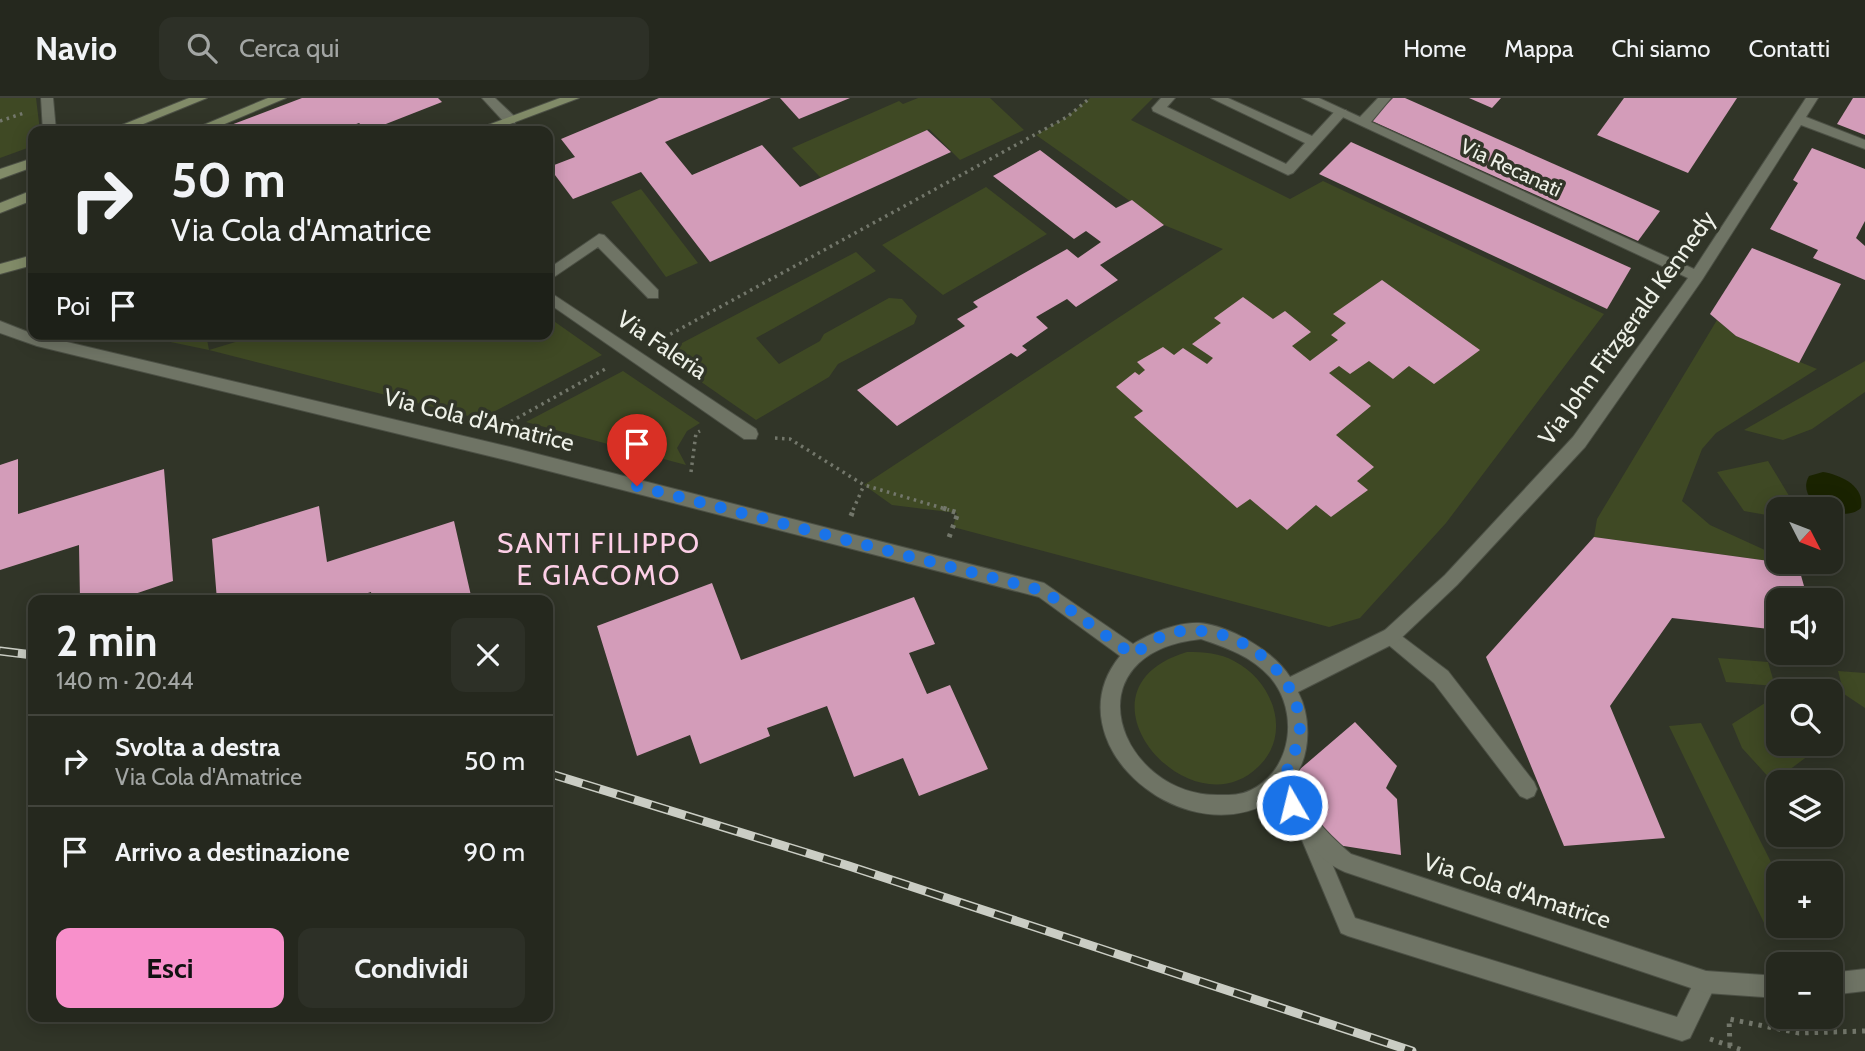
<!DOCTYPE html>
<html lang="it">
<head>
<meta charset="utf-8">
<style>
  :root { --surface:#25281e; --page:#2d3027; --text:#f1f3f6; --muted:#a3a6a4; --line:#42443c; --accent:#f890cb }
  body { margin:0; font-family:Cabin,sans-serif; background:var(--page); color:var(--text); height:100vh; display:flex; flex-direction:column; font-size:26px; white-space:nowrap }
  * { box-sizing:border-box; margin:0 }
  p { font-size:23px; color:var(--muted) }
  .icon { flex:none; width:38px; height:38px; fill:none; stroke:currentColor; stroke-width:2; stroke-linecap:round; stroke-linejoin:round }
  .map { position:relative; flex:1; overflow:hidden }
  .details { position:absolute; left:28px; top:497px; width:525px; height:427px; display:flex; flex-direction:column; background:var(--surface); border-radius:14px; box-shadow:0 4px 18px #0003,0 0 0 2px var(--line) }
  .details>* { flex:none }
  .banner { position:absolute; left:28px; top:28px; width:525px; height:214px; border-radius:14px; box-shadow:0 4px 18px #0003,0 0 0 2px var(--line); background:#25281e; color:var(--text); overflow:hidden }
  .needle { width:46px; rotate:132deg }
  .buttons { position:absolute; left:1766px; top:399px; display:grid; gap:14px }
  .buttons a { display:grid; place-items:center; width:77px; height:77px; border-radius:14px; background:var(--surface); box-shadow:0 4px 18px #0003,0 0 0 2px var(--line); font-size:35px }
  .pin { position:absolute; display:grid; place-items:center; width:60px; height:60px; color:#fff; margin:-72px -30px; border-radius:50% 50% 50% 0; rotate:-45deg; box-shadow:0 0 7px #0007 }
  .pin .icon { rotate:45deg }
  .me { position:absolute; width:77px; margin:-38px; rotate:352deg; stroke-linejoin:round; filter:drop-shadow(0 0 5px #0008) }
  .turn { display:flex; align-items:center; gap:24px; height:147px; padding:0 28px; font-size:32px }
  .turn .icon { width:91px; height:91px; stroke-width:2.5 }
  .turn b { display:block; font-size:49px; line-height:60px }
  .then { display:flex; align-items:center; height:66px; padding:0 28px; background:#0003; gap:14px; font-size:26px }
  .round { display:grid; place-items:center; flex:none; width:74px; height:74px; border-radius:14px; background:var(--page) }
  .summary { display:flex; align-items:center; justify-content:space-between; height:119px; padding:0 28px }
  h1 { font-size:42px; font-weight:700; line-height:52px }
  .button { display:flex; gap:14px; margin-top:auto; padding:14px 28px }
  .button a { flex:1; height:80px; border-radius:14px; background:var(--accent); color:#111; font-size:28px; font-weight:700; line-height:80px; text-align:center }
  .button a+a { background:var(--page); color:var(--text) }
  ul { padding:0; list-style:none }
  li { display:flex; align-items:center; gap:21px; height:91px; padding:0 28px; border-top:2px solid var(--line) }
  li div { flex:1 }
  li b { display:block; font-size:26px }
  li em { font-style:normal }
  header { display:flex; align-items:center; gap:42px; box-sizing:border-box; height:98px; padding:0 35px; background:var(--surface); border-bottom:2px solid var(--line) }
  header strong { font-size:33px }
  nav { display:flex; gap:38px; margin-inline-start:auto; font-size:24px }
  .search { width:490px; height:63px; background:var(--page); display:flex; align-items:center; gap:18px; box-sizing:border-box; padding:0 24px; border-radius:14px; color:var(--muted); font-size:26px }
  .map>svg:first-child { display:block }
</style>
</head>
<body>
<header>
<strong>Navio</strong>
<div class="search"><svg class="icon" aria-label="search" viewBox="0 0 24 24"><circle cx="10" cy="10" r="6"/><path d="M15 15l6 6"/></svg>Cerca qui</div>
<nav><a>Home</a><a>Mappa</a><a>Chi siamo</a><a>Contatti</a></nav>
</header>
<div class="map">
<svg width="1865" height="953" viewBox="0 0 1865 953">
  <rect width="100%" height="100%" fill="#313528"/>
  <!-- green -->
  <g fill="#3f4924">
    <path d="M0,0h36l4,33h-7v15l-33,12z"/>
    <path d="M918,0h72l34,32 -64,30 -31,-31 -108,49 -29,-30 107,-47 4,3z"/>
    <path d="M1090,0h63l-22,22 159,79 33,-18 281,133 -158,209 -86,95 -31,9 -376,-100 4,-14 -65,-8 -28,-20 359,-236 -59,-24 -128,-90 31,-18z"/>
    <path d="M986,89l61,47 -104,61 -61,-50z"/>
    <path d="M641,91l57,74 -32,14 -55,-75z"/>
    <path d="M856,154l20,19 -120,67 23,26 41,-23 4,-7 65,-36 13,1 15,17 -3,8 -76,40 -9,13 -73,43 -95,-66z"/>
    <path d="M548,219l54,38 -122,64 -271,-69 -77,-16h74l3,16 53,-16h286z"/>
    <path d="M1717,222l19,16 81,33 -101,64 -14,16 -20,52 28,24 68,31v6l20,3 -204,-28 3,-18z"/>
    <path d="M1865,263v31l-53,37 -29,11 -39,-10z"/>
    <path d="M623,273l77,52 -13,8 -10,17 9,17 -160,-43z"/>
    <path d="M1768,363l29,48h-19v8l-34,-6 -27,-39z"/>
    <path d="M1187,554c17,0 33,1 47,9 39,20 59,73 24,106 -69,67 -195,-78 -71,-115z"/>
    <path d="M1718,560l50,4 7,24 -49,-4z"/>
    <path d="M1838,573l27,2v35l-21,-14z"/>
    <path d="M1765,605l13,2v39h46l-51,38 -31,-34 -10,-24z"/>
    <path d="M1701,625l77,153v50l-12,1 -97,-201z"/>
  </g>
  <!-- water -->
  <path fill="#1a2300" d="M1823,374c18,3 42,14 38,36 -19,17 -67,-6 -52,-32z"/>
  <!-- building -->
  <g fill="#d39cb9">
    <path d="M302,0h136l4,4 -74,29 -9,-8 -22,8h-122z"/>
    <path d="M659,0h112l-106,44 27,33 70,-30 38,42 127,-57 24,22 -241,110 -69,-90 -68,27 -24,-32 26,-10 -14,-18z"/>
    <path d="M780,0h70l-51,21z"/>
    <path d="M1393,0h12l255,113 -22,30 -268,-121z"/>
    <path d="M1469,0h32l-9,10z"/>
    <path d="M1624,0h113l-49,75 -91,-38z"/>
    <path d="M1853,0h12v37l-28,-11z"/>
    <path d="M1351,44l280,126 -24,41 -288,-135z"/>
    <path d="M1812,50l53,21v52l-9,17 9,8v34l-52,-22 5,-8 -48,-21 28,-46 -5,-3z"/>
    <path d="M1040,52l76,58 16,-8 32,25 -64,40 18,15 -42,27 -9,-8 -31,18 12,11 -26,18 5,4 -10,7 -6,-4 -114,73 -40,-36 108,-64 -8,-7 21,-12 -5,-5 94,-53 11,9 23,-16 -15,-11 -12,8 -81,-63z"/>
    <path d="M1752,150l89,36 -42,79 -63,-27 -26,-22z"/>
    <path d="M1382,182l98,70 -46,34 -25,-18 -16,13 -24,-18 -19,13 -11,-8 -10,7 42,33 -35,29 38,32 -17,14 11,9 -37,27 -15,-12 -29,25 -37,-31 -13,9 -103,-91 9,-6 -27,-24 19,-15 4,3 6,-5 -8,-8 26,-15 11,8 9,-7 24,16 6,-6 -21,-14 29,-21 -7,-5 29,-21 30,22 12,-8 26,21 -19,14 18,15 28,-21 -7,-5 15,-12 -13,-9z"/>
    <path d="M18,361v55l146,-45 9,112 -56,19h-37l-1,-55 -79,25v-105z"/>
    <path d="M319,408l8,56 127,-41 18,79h-100l-1,-8 -25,8h-129l-5,-61z"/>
    <path d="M1594,439l204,28 10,35h-30v30l-106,-12 -62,88 55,132 -101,8 -78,-189z"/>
    <path d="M712,485l29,77 173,-63 21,47 -26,9 18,41 23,-9 38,84 -69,27 -16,-38 -49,19 -27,-71 -60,22 3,8 -70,28 -10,-29 -53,21 -40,-130z"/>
    <path d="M1355,624l42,44 -11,22 11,11 4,56 -70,-11 -19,-18 -20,-50z"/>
  </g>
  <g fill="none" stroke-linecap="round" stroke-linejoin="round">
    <!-- lane casing -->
    <g stroke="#4c5045" stroke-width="2">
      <g id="lane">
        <path d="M1161,0h14l-8,9 119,57 19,-21 -94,-45h17l84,38 24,-26h10l1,3 -54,60 -5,2 -135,-64 -1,-3z"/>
        <path d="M599,136l5,1 54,55v8h-10l-50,-51 -50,34v-12z"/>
        <path d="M1391,530l57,43 86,111 3,7 -3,7 -7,3 -7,-3 -86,-113 -49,-41 -3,-6 3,-6z"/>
        <path d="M1309,725l7,3 39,92 322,99 21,-43 8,-3 8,3 3,8 -27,56 -8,3 -334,-105 -7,-3 -42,-100 3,-7z"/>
      </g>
    </g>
    <!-- street casing -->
    <g stroke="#4c5045" stroke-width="2">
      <g id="street">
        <path d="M41,0h12l3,33h-13z"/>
        <path d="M482,0h13l20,19v6h-10z"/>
        <path d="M1302,0h17l41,19 18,-19h13l-20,24 323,147 112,-171h12l-12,19 59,23v9l-64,-24 -99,155 -117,167 -128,138 -60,57 -99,50c13,24 13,62 -3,84 10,35 29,55 56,78l355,117 72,5v22l-72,-5 -361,-121c-31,-13 -53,-47 -64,-77 -92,67 -232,-52 -161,-139l-81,-59 -529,-136 -473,-115 -37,-13v-12l33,13 477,113 534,136 89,61c18,-11 44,-22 66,-21 30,2 76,29 91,54l95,-47 60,-55 128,-138 115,-159zM1201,541c26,9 50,17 69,38 30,35 22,93 -19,113 -10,5 -20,5 -31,5 -101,2 -154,-142 -19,-156z"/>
        <path d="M548,193l208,138 2,5 -2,5h-12l-196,-136z"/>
        <path d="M1865,871v22l-35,4v-22z"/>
      </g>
    </g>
    <!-- secondary casing -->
    <g stroke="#4c5045" stroke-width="2">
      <g id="secondary">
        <path d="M189,0h18l-81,33h-19z"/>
        <path d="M268,0h18l-78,33h-19z"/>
        <path d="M560,0h19l-88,33h-19z"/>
        <path d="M33,60v9l-33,12v-10z"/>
        <path d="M33,92v10l-33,13v-10z"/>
        <path d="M33,157v10l-33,9v-10z"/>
      </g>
    </g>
    <!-- path-far1 -->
    <g stroke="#73776b" stroke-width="3.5" stroke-dasharray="2.5 4.5" stroke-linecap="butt">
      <path d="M0,23l24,-8"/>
      <path d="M658,243l409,-224 23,-19"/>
      <path d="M510,330v-6l97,-54"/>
      <path d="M775,340l15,1 74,46 85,25"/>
      <path d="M691,374l5,-39 4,-2"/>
      <path d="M853,412l11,-25"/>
    </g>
    <!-- path -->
    <g stroke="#73776b" stroke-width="5" stroke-dasharray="3.5 6" stroke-linecap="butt">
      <path d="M943,410l15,5 -10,27"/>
      <path d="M851,418l3,-8"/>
      <path d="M1710,941l35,12"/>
      <path d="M1730,948l-1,-27 70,14 66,-2"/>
    </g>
    <!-- lane -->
    <use href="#lane" fill="#6f7465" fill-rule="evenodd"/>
    <!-- street -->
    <use href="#street" fill="#6f7465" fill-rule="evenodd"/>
    <!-- secondary -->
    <use href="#secondary" fill="#818b68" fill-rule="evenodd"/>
    <!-- rail casing -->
    <g stroke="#cacdc4" stroke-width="9">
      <g id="rail">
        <path d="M0,553l33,4"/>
        <path d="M548,675l301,93 563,185"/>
      </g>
    </g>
    <!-- rail -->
    <use href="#rail" stroke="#313528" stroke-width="6" stroke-dasharray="18" stroke-linecap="butt"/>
  </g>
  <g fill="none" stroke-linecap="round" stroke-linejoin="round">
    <!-- route -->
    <path stroke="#1a73e8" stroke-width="12" stroke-dasharray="0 21.6" d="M637,388l407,105 89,64c13,-10 25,-19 42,-23 54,-10 116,30 124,85 4,25 -7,36 -13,57 -2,8 4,22 6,31"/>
  </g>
  <g text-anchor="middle" stroke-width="7" stroke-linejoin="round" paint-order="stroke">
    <!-- far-street labels -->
    <g font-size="21" fill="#eef1e8" stroke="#313528">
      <text transform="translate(1511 70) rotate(25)" y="7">Via Recanati</text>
    </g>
    <!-- street labels -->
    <g font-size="24" fill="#eef1e8" stroke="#313528">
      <text transform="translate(1627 230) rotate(-54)" y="8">Via John Fitzgerald Kennedy</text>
      <text transform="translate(662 247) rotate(34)" y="8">Via Faleria</text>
      <text transform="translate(479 322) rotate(14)" y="8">Via Cola d'Amatrice</text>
      <text transform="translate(1517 793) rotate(18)" y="8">Via Cola d'Amatrice</text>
    </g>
    <!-- quarter labels -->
    <g font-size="28" letter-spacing="2" fill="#fdcfe7" stroke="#313528">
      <text x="599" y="455">SANTI FILIPPO<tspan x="599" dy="32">E GIACOMO</tspan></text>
    </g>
  </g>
</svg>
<div class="buttons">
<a><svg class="needle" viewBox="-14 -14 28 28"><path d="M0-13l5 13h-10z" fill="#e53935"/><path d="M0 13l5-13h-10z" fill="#a3a6a4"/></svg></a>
<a><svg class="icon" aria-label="sound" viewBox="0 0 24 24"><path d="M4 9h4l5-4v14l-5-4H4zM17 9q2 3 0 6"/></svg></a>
<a><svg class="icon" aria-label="search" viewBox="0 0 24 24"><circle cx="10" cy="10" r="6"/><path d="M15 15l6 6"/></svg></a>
<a><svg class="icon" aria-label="layers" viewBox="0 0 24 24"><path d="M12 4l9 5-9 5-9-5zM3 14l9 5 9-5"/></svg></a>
<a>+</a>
<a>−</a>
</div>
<div class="pin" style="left:637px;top:388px;background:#d93025"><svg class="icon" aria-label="arrive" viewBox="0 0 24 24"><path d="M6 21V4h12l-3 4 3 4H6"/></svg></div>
<svg class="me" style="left:1292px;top:707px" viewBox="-20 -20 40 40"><circle r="17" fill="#1a73e8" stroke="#fff" stroke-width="3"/><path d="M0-11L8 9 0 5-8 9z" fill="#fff"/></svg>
<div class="banner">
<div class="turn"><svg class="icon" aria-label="right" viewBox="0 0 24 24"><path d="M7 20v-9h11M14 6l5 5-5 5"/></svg><div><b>50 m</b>Via Cola d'Amatrice</div></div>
<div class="then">Poi<svg class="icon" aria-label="arrive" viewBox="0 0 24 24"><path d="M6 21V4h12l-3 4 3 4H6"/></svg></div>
</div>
<section class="details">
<div class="summary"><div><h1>2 min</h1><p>140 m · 20:44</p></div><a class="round"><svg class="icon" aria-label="close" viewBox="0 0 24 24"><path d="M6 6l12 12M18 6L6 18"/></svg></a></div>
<ul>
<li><svg class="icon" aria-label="right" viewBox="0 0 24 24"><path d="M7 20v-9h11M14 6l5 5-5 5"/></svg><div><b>Svolta a destra</b><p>Via Cola d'Amatrice</p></div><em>50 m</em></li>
<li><svg class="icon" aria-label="arrive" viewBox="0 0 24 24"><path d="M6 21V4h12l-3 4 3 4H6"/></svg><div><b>Arrivo a destinazione</b></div><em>90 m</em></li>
</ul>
<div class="button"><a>Esci</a><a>Condividi</a></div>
</section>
</div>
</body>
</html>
